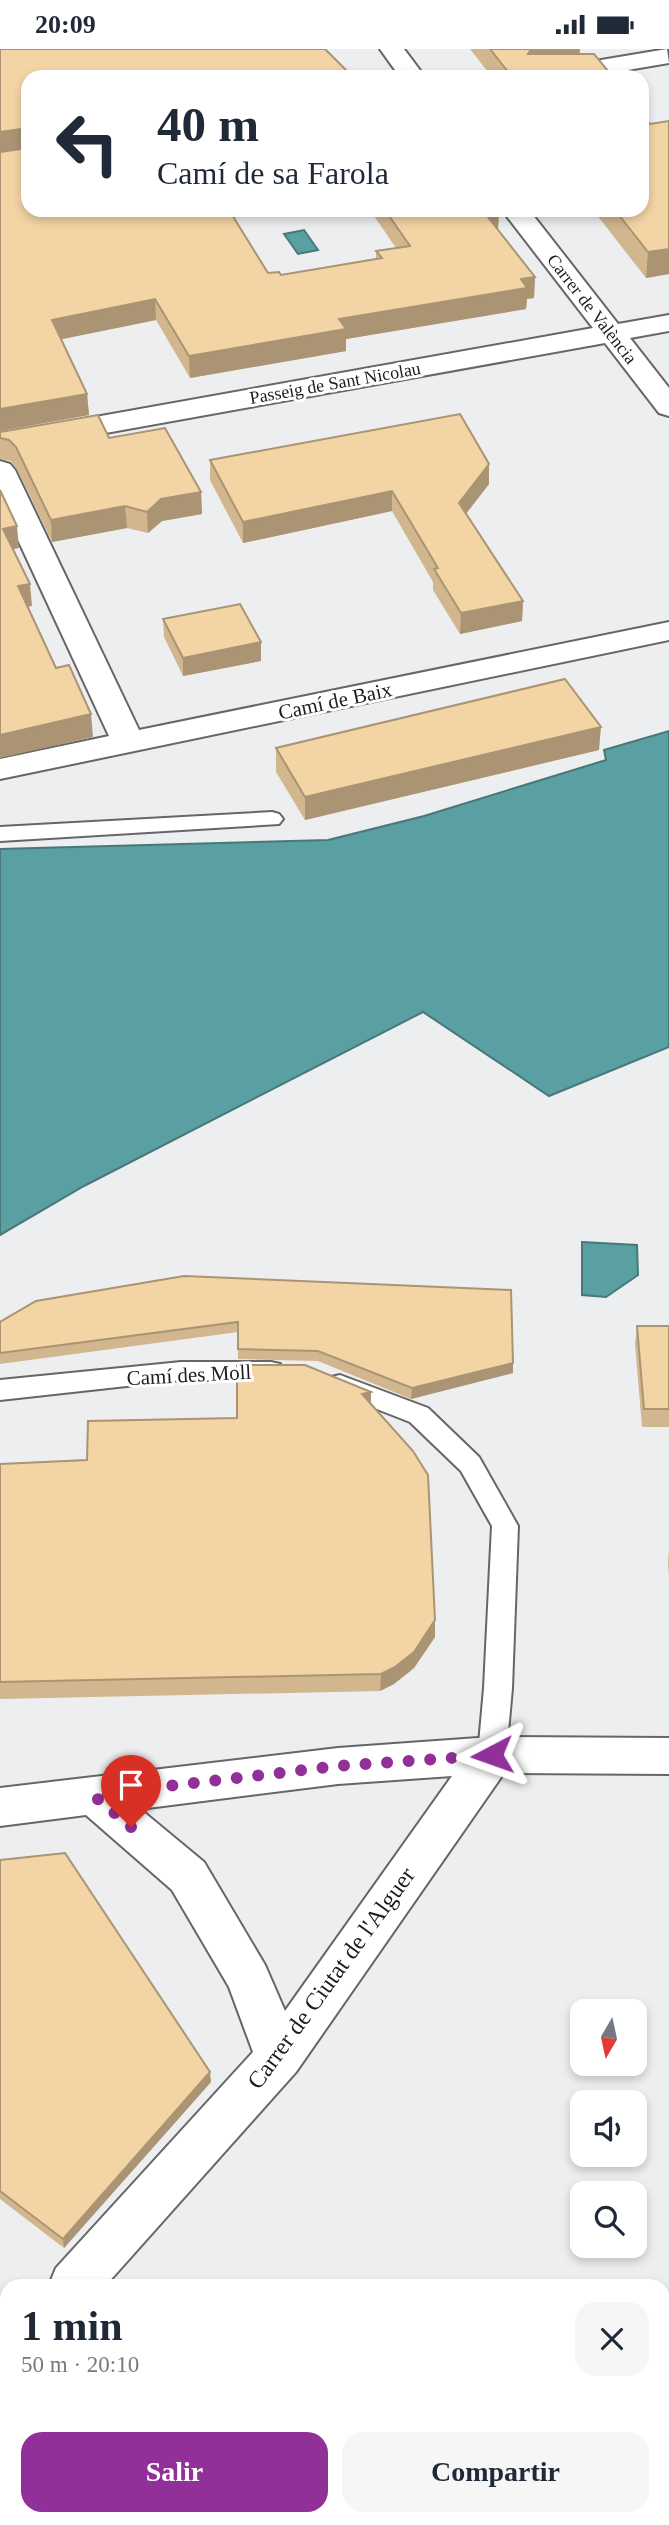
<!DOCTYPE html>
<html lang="es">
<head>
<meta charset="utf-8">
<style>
  :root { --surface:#fff; --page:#f6f6f7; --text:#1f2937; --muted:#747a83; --accent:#913098 }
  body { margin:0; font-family:Georgia,serif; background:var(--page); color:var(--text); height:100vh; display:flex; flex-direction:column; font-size:26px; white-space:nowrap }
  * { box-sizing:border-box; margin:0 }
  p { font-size:23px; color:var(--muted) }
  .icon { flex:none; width:38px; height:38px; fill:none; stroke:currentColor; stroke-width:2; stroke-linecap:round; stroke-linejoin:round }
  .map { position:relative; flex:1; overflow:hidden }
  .drawer { position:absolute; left:0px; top:2230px; width:670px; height:247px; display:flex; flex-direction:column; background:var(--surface); border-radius:21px 21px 0 0; box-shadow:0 4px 10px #0003 }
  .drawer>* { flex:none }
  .hud { position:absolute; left:21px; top:21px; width:628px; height:147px; border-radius:21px; box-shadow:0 4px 10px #0003; background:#fff; color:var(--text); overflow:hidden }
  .needle { width:46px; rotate:189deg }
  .tools { position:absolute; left:570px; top:1950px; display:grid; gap:14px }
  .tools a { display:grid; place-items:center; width:77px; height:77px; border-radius:14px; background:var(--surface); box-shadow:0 4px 10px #0003; font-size:35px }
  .pin { position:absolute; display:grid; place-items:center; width:60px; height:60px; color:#fff; margin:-72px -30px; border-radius:50% 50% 50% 0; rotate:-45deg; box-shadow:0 0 7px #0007 }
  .pin .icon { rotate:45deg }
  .me { position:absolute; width:77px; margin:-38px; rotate:266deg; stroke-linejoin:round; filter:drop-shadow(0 0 5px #0008) }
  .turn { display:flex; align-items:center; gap:24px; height:147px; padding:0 21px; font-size:32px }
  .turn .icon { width:91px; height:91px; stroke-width:2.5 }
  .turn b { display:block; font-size:49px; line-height:60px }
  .round { display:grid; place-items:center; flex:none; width:74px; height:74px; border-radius:21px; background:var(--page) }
  .headline { display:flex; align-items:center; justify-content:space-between; height:119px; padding:0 21px }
  h1 { font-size:42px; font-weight:800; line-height:52px }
  .button { display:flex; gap:14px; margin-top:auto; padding:14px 21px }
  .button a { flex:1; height:80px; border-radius:21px; background:var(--accent); color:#fff; font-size:28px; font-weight:800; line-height:80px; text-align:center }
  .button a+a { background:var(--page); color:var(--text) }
  .status { display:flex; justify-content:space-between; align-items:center; height:49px; padding:0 35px; background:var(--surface); direction:ltr }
  .status svg { height:19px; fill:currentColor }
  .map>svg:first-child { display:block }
</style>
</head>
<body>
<div class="status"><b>20:09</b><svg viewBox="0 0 49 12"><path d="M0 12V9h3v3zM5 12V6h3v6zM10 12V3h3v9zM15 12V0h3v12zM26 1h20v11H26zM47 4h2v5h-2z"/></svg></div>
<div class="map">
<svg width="669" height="2476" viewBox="0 0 669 2476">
  <rect width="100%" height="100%" fill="#edeef0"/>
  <!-- water -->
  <g fill="#5a9fa2" stroke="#48787a" stroke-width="2">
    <path d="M304,181l14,20 -20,4 -14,-20z"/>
    <path d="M669,682v316l-120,49 -126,-84 -339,174 -84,49v-386l328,-9 96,-24 182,-56 -2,-10z"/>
    <path d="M582,1193l55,3 1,30 -32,22 -24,-2z"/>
  </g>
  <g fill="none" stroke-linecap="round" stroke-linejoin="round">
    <!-- service casing -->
    <g stroke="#666668" stroke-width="4">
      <g id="service">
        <path d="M272,763l7,2 4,5 -4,5 -279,17v-14z"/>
        <path d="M181,1313h90l9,2 4,7 -4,7 -9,2h-90l-181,20v-20z"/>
        <path d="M340,1326l88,33 51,49 39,69 -6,162 -6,67 -4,8 -10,4 -10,-4 -4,-8 6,-67 8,-162 -31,-55 -51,-49 -79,-31 -4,-7 4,-7z"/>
      </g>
    </g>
    <!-- minor casing -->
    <g stroke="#666668" stroke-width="4">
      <g id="minor">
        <path d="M380,0h24l21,28h-25z"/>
        <path d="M667,0l2,14 -83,14h-57l3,-5 9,-2z"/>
        <path d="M502,161h27l89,114 51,-9v16l-39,7 39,50v28l-10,-3 -54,-70 -605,109v-18l593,-106z"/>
        <path d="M0,412l10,3 5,6 124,260 530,-108v18l-669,139v-20l109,-23 -109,-235z"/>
        <path d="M492,1688l177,1v36l-165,-1 -208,299 -190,213h-57l7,-17 197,-216 -24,-65 -57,-97 -86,-75 -86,11v-38l338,-40zM452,1727l-167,235 -20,-46 -61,-103 -64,-53 198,-25z"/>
        <path d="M7,2286v55l-7,3v-55z"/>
      </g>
    </g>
    <!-- service -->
    <use href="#service" fill="#fff" fill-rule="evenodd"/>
    <!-- minor -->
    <use href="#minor" fill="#fff" fill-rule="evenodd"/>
  </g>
  <!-- wall -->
  <g fill="#d1b68e">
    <path d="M470,0h110l-1,5 34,23h-121z"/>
    <path d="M669,72v153l-23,4 -53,-68h49l8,-86z"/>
    <path d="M28,161h214l-12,2 38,61 13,2 95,-16v-8l20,-3 -26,-38h129l-1,20 37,47 -1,21 -7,1 -1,10 -180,30v12l-156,27 -34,-58 -95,19 26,55 2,21 -89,16z"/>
    <path d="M0,383l109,6 92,54 1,22 -40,7 -14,12 -21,-5 -75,14 -35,-73 -6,-8 -11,-2z"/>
    <path d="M210,411l279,24 -23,29 57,88 -1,20 -62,13 -27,-44v-8l-41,-71 -149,32 -33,-63z"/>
    <path d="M163,570l98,42 -78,15 -19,-39z"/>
    <path d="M276,699l323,2 -294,70 -29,-48z"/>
    <path d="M184,1227l329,97 -102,26 -93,-38 -80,-2v-27l-238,32v-42z"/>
    <path d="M637,1277h32v101h-27l-7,-83z"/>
    <path d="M371,1354l64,217v17l-21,31 -20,16 -14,7 -380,8v-235l87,-4 150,-42z"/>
    <path d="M669,1501v27l-1,-15z"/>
    <path d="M0,1811l211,222 -147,166 -64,-49z"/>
  </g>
  <!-- shaded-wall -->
  <g fill="#aa9474">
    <path d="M531,0h49l-1,12 -51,-7z"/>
    <path d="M28,79v21l-28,4v-21z"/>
    <path d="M493,161h6l-1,20 -14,-18z"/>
    <path d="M669,200v25l-23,4 2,-26z"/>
    <path d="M535,228l-1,21 -7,1 -1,10 -180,30v12l-156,27 -1,-22 150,-37z"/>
    <path d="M155,250l1,21 -103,21 -1,-21z"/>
    <path d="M87,345l2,21 -89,16v-22z"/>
    <path d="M489,415v20l-30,39v-20z"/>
    <path d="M392,442v20l-149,32v-21z"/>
    <path d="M201,443l1,22 -40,7 -14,12 -1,-21 14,-13z"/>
    <path d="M125,457l2,22 -75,14 -1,-22z"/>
    <path d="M17,477l2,22 -14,3 -2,-22z"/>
    <path d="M30,535l2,22 -12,2 -2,-22z"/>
    <path d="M523,552l-1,20 -62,13 1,-21z"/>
    <path d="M261,593v19l-78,15v-18z"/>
    <path d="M91,665l2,23 -93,21v-23z"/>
    <path d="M601,678l-2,23 -294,70v-23z"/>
    <path d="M513,1314v10l-102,26 1,-11z"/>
    <path d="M371,1343v17l-9,-15z"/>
    <path d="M435,1571v17l-21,31 -20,16 -14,7 1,-17z"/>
    <path d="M210,2023l1,10 -147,166 -1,-9z"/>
  </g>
  <!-- building -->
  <g fill="#f3d4a5" stroke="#aa9474" stroke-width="2">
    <path d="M0,0h325l28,28h-325v51l-28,4z"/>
    <path d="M490,0h41l-3,5h66l19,23h-101z"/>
    <path d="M642,65l8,10 19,-3v128l-21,3 -33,-42h27z"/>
    <path d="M28,99v62h201l39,63 11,-1 2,3 101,-17 -6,-7 34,-5 -25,-36h108l-9,2 51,65 -14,2 6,9 -188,31 7,10 -157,27 -34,-57 -103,21 35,74 -87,15v-257z"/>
    <path d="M460,365l29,50 -30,39 64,98 -62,12 -27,-44 4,-1 -46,-77 -149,31 -33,-62z"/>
    <path d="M98,366l11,23 56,-10 36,64 -40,7 -14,13 -22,-6 -74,14 -35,-73 -7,-7 -9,-2v-6z"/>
    <path d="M0,441l17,36 -14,3 27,55 -12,2 38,82 13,-3 22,49 -91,21z"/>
    <path d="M240,555l21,38 -78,16 -20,-39z"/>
    <path d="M565,630l36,48 -296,70 -29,-49z"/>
    <path d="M184,1227l327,14 2,73 -101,25 -94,-37 -80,-2v-27l-238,31v-31l36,-21z"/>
    <path d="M637,1277h32v83h-25z"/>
    <path d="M237,1316h68l66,27 -9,2 51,57 15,24 7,145 -21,32 -19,15 -14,7 -381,8v-218l87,-4 1,-39 149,-3z"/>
    <path d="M65,1804l145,219 -147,167 -63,-48v-331z"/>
  </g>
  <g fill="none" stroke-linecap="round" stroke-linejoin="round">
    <!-- route -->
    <path stroke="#913098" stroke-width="12" stroke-dasharray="0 21.6" d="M131,1778l-38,-32 245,-29 154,-11"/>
  </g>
  <g text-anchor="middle" stroke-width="6" stroke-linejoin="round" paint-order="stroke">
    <!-- far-street labels -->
    <g font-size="18" fill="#1d1d1e" stroke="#fff">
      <text transform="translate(592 260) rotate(52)" y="6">Carrer de València</text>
      <text transform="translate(335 334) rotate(-10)" y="6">Passeig de Sant Nicolau</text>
    </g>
    <!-- street labels -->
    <g font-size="21" fill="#1d1d1e" stroke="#fff">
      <text transform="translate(335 652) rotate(-12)" y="7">Camí de Baix</text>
      <text transform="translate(189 1326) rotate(-3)" y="7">Camí des Moll</text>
    </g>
    <!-- near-street labels -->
    <g font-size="24" fill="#1d1d1e" stroke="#fff">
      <text transform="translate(331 1929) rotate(-54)" y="8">Carrer de Ciutat de l'Alguer</text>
    </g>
  </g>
</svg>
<div class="tools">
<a><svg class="needle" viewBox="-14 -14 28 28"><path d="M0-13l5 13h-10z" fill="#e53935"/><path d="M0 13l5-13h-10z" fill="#747a83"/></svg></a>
<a><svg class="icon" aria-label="sound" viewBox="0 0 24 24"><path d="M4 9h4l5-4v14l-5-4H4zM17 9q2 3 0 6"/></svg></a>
<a><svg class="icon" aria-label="search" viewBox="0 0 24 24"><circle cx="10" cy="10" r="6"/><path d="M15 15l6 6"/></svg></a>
</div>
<div class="pin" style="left:131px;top:1778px;background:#d93025"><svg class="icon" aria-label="arrive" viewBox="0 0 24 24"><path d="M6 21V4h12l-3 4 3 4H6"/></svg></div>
<svg class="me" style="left:492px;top:1706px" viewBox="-20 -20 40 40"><path d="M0-17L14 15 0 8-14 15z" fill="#913098" stroke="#fff" stroke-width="4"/></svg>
<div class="hud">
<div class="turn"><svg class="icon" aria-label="left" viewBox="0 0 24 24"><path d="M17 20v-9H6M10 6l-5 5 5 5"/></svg><div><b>40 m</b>Camí de sa Farola</div></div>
</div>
<section class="drawer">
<div class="headline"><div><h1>1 min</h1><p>50 m · 20:10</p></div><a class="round"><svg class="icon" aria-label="close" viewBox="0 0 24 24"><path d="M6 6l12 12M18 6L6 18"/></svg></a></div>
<div class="button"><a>Salir</a><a>Compartir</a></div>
</section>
</div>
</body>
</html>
